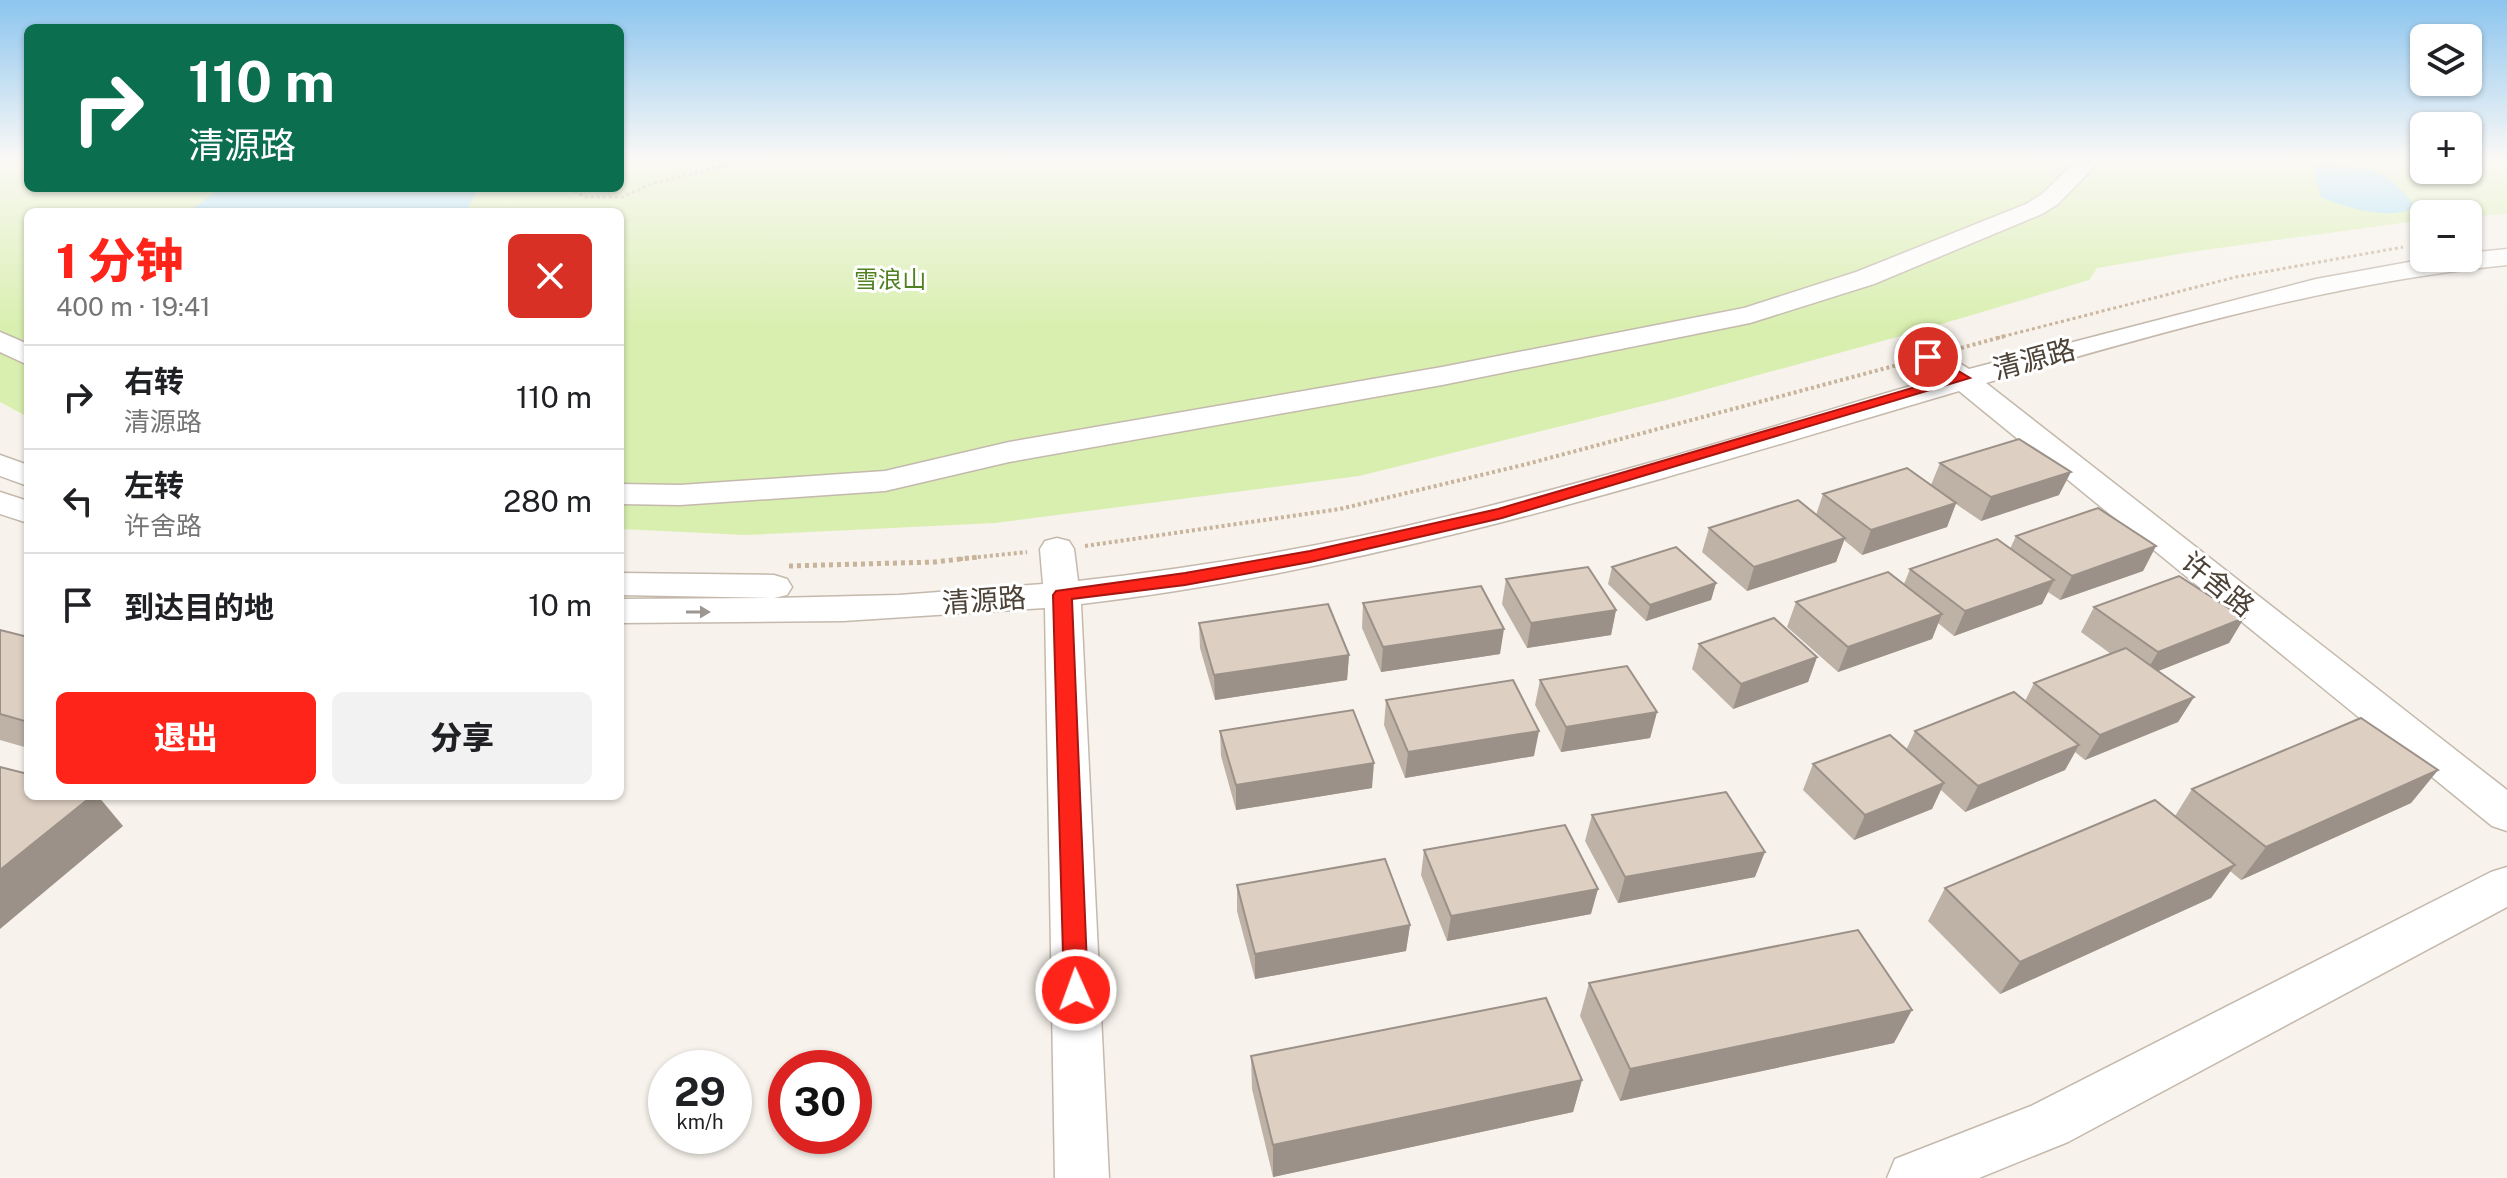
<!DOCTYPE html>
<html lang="zh">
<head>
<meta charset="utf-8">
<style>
  :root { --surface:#fff; --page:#f2f2f2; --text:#202124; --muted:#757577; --line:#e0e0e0; --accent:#ff241a }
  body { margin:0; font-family:"Public Sans","Noto Sans SC",sans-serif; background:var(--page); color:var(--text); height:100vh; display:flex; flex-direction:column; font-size:30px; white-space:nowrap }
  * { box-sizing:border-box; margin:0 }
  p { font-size:26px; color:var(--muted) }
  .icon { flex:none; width:44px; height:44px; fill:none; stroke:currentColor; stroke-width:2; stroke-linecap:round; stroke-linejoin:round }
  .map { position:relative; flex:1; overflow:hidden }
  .details { position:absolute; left:24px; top:208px; width:600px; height:592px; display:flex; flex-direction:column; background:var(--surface); border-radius:12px; box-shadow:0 2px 6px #0004 }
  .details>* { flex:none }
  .guide { position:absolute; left:24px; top:24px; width:600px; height:168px; border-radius:12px; box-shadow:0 2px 6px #0004; background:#0b6e4f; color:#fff; overflow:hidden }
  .controls { position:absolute; left:2410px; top:24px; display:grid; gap:16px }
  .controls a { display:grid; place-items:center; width:72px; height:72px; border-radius:12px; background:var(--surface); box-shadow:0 2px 6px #0004; font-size:40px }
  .speed { position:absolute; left:648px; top:1050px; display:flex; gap:16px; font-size:40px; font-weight:700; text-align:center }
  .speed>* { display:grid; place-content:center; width:104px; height:104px; border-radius:50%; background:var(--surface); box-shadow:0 2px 6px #0004; line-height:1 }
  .speed small { font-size:20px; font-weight:400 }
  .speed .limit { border:12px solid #d22; background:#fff; color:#111 }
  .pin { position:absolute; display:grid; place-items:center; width:68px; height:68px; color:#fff; margin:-34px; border:4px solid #fff; border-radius:50%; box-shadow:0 2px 8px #0007 }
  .me { position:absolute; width:88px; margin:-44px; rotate:358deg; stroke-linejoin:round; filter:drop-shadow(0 0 6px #0008) }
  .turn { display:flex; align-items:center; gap:28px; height:168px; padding:0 32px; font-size:36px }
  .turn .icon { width:104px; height:104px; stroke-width:2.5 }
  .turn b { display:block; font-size:56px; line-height:68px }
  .round { display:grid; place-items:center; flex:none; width:84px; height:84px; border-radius:12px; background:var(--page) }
  .headline { display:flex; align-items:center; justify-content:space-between; height:136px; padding:0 32px }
  h1 { font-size:48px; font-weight:800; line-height:60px; color:var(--accent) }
  .action { display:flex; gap:16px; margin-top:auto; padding:16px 32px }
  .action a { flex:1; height:92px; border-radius:12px; background:var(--accent); color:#fff; font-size:32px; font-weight:800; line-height:92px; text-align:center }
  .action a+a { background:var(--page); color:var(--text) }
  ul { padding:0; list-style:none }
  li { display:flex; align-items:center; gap:24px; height:104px; padding:0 32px; border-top:2px solid var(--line) }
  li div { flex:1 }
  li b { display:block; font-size:30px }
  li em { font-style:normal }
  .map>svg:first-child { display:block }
</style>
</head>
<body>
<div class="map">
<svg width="2507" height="1178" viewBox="0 0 2507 1178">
  <rect width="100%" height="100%" fill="#f7f2eb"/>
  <!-- green -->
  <path fill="#d9efb0" d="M0,160h28v28h592v-28h1804v10h44v-10h39v54l-39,3v-3h-44v6l-227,31 -100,17 -8,12 -181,54 -237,65 -312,77 -364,47 -248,12 -127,-6v-317h-592v205l-28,-15z"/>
  <!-- water -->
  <g fill="#a2dff9">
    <path d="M2322,165c51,5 56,-3 91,38v5c-23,13 -70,-1 -92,-11l-7,-29z"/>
    <path d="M221,188h257l-12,24h-278z"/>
  </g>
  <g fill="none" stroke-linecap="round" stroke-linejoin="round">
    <!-- minor casing -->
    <g stroke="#c4b9ac" stroke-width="3">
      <g id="minor">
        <path d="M2077,160h24l-43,44 -16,10 -168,70 -124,39 -308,62 -433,77 -124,29 -205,14 -60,-1v-20l60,1 205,-14 124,-29 433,-75 302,-59 112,-36 170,-68 16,-10z"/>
        <path d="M2507,249v16c-178,18 -349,68 -521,118l521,407v41l-15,-5 -533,-435c-289,85 -577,178 -878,213l28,574h-54l-10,-570 -202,13 -223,2v-24l151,-1 -151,-3v-22l154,2 13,4 5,8 -5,8 -13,3 125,-3 144,-11 -3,-35 5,-8 12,-3 12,3 5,8 4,32c125,-14 249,-35 371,-65 166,-40 328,-91 492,-139l-27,-20 4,-6c20,-5 34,8 51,18l347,-90 115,-21h37v-5z"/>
        <path d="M0,332l28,12v21l-28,-13z"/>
        <path d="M0,455l28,10v21l-28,-10z"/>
        <path d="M0,492l28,9v22l-28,-9z"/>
        <path d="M2507,867v40l-439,235 -89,36h-92l8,-19 136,-53 460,-234z"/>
      </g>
    </g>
    <!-- path-far2 -->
    <g stroke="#c8b39b" stroke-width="3" stroke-dasharray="3 3" stroke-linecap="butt">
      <path d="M569,188l17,9h36l32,-14 93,-23"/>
      <path d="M1997,338l239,-61 167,-30"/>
    </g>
    <!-- path-far1 -->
    <g stroke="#c8b39b" stroke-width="4" stroke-dasharray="3 3" stroke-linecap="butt">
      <path d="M1961,348l44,-12"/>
      <path d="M1085,546l255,-37 187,-45 378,-101"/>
      <path d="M960,559l67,-7"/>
    </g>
    <!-- path -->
    <path stroke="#c8b39b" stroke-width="5" stroke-dasharray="4 4" stroke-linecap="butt" d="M789,566l146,-4 43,-5"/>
    <!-- minor -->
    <use href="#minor" fill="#fff" fill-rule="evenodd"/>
  </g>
  <!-- wall -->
  <g fill="#beb2a7">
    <path d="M1940,463l119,32 -78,26 -25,-17 -9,23 -85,28 -18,-15 -8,22 -89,29 -45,-39 7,-24 107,-13 7,-21 108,-9z"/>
    <path d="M2016,536l140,10 -13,25 -83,29 -12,-8 -6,12 -88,32 -16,-13 -6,16 -94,33 -51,-45 9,-25 108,-18 6,-15 100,-20z"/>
    <path d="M1612,567l104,16 -5,17 -65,21 -38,-37z"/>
    <path d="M1506,579l110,31 -5,25 -84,13 -25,-44z"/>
    <path d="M1363,603l137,51 -119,18 -19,-44z"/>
    <path d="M2094,607l150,11 -15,25 -71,28 36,26 -16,25 -93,38 -10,-8 -10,18 -100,42 -24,-22 -9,19 -78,31 -51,-50 10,-26 93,-14 9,-19 110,-30 9,-18 77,-29 -30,-22z"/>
    <path d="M1199,623l150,32 -2,25 -132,20 -15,-52z"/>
    <path d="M0,630l28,7v111l-28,-8z"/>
    <path d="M1699,644l118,13 -9,25 -75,27 -41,-40z"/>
    <path d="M1540,680l117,32 -7,26 -89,14 -26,-47z"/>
    <path d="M1386,700l148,56 -129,22 -21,-53z"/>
    <path d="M1220,731l152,57 -136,22 -15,-54z"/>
    <path d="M2438,770l-27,33 -170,77 -11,-9 -19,27 -211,96 -72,-73 17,-33 230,-72 17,-27z"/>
    <path d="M1592,815l163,62 -137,26 -33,-62z"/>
    <path d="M1424,850l167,64 -144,27 -26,-66z"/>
    <path d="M1237,885l173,40 -4,26 -151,28 -18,-68z"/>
    <path d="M1589,983l305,60 -274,58 -40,-85z"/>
    <path d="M1251,1056l331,24 -9,32 -300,65 -21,-88z"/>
  </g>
  <!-- shaded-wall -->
  <g fill="#9b9188">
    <path d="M2071,472l-12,23 -78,26 10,-24z"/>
    <path d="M1956,503l-9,24 -85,28 9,-25z"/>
    <path d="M1845,538l-9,24 -89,29 7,-24z"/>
    <path d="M2156,546l-13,25 -83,29 12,-24z"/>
    <path d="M2054,580l-12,24 -88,32 11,-25z"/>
    <path d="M1716,583l-5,17 -65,21 4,-16z"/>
    <path d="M1616,610l-5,25 -84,13 4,-25z"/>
    <path d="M1942,614l-10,25 -94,33 10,-25z"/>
    <path d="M2244,618l-15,25 -86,34 15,-25z"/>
    <path d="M1504,629l-4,25 -119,18 2,-25z"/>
    <path d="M1349,655l-2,25 -132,20 -1,-25z"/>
    <path d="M1817,657l-9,25 -75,27 8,-25z"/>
    <path d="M2194,697l-16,25 -93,38 15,-25z"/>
    <path d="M1657,712l-7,26 -89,14 5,-25z"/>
    <path d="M1539,731l-5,25 -129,22 3,-26z"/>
    <path d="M2079,745l-14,25 -100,42 13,-26z"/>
    <path d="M1374,763l-2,25 -136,22v-25z"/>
    <path d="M2438,770l-27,33 -170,77 25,-33z"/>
    <path d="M1944,783l-12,26 -78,31 11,-25z"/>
    <path d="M92,796h6l25,30 -123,103v-59z"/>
    <path d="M1765,852l-10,25 -137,26 7,-26z"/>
    <path d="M2235,865l-24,33 -211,96 20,-32z"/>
    <path d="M1598,889l-7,25 -144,27 4,-25z"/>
    <path d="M1410,925l-4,26 -151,28v-25z"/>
    <path d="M1912,1010l-18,33 -274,58 10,-32z"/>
    <path d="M1582,1080l-9,32 -300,65v-32z"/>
  </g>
  <!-- building -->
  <g fill="#ddcfc2" stroke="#9b9188" stroke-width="2">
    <path d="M2019,439l52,33 -80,25 -51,-34z"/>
    <path d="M1907,468l49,35 -85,27 -48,-36z"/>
    <path d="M1798,500l47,38 -91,29 -45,-39z"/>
    <path d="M2098,508l58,38 -84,30 -56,-40z"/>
    <path d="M1997,539l57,41 -89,31 -55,-42z"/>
    <path d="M1676,547l40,36 -66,22 -38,-38z"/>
    <path d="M1588,567l28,43 -85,13 -25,-44z"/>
    <path d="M1888,572l54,42 -94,33 -52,-45z"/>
    <path d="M2179,576l65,42 -86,34 -64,-45z"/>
    <path d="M1481,586l23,43 -121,18 -20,-44z"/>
    <path d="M1328,604l21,51 -135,20 -15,-52z"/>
    <path d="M1774,618l43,39 -76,27 -42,-40z"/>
    <path d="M0,630l28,7v85l-28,-8z"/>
    <path d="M2126,648l68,49 -94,38 -66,-52z"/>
    <path d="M1627,666l30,46 -91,15 -26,-47z"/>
    <path d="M1513,680l26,51 -131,21 -22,-52z"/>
    <path d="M2014,692l65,53 -101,41 -63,-55z"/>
    <path d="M1353,710l21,53 -138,22 -16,-54z"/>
    <path d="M2361,718l77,52 -172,77 -74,-58z"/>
    <path d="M1890,735l54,48 -79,32 -52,-51z"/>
    <path d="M0,767l28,7v22h64l-92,74z"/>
    <path d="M1726,792l39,60 -140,25 -33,-62z"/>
    <path d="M2155,800l80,65 -215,97 -75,-74z"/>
    <path d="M1565,825l33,64 -147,27 -27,-66z"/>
    <path d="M1385,859l25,66 -155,29 -18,-69z"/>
    <path d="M1858,930l54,80 -282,59 -41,-86z"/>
    <path d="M1546,998l36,82 -309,65 -22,-89z"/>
  </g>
  <!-- one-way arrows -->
  <defs><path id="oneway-solid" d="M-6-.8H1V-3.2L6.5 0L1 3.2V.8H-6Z" transform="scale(2)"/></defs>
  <use fill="#9d9791" href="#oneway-solid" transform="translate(698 612)"/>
  <!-- sky -->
  <linearGradient id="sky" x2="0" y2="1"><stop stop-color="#8cc5ef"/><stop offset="0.49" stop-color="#fbf9f6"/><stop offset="1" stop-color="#fbf9f6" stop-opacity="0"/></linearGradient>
  <rect width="2507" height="325" fill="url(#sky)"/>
  <!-- route -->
  <path fill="#ff241a" stroke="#a61711" stroke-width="2" d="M1928,353l42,25 -468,140 -192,44 -125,23 -113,14 16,391 -4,8 -8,3 -9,-3 -3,-8 -11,-395 3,-4 129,-18 125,-22 188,-42 452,-132 -27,-17v-6z"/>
  <g text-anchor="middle" stroke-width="6" stroke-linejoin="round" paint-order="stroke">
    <!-- far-park labels -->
    <g font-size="24" fill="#508121" stroke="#fff">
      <text x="890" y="288">雪浪山</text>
    </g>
    <!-- street labels -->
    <g font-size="28" fill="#4d4237" stroke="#fff">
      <text transform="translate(2034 359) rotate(-15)" y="10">清源路</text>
      <text transform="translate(2218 584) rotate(39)" y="10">许舍路</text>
      <text transform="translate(984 600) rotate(-4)" y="10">清源路</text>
    </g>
  </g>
</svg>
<div class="controls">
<a><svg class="icon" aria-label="layers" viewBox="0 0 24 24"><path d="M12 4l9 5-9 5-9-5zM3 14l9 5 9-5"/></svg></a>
<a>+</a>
<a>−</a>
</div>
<div class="speed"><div>29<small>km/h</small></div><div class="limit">30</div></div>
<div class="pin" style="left:1928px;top:357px;background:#d93025"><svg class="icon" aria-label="arrive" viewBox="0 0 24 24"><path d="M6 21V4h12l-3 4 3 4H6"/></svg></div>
<svg class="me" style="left:1076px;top:990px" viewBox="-20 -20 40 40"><circle r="17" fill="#ff241a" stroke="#fff" stroke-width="3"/><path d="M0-11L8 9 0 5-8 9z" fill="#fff"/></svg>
<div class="guide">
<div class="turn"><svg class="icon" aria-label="right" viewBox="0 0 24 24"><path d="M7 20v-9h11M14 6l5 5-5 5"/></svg><div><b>110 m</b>清源路</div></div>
</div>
<section class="details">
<div class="headline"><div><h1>1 分钟</h1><p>400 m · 19:41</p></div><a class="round" style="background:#d93025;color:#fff"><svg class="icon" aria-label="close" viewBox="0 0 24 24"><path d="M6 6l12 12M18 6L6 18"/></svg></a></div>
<ul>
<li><svg class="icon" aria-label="right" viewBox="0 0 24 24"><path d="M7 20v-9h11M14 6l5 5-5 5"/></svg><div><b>右转</b><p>清源路</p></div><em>110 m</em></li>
<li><svg class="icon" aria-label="left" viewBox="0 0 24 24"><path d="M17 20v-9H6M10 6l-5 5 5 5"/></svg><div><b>左转</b><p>许舍路</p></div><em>280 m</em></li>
<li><svg class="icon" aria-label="arrive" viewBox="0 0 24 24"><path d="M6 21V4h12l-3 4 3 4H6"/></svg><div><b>到达目的地</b></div><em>10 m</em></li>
</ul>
<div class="action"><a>退出</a><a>分享</a></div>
</section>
</div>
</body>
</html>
